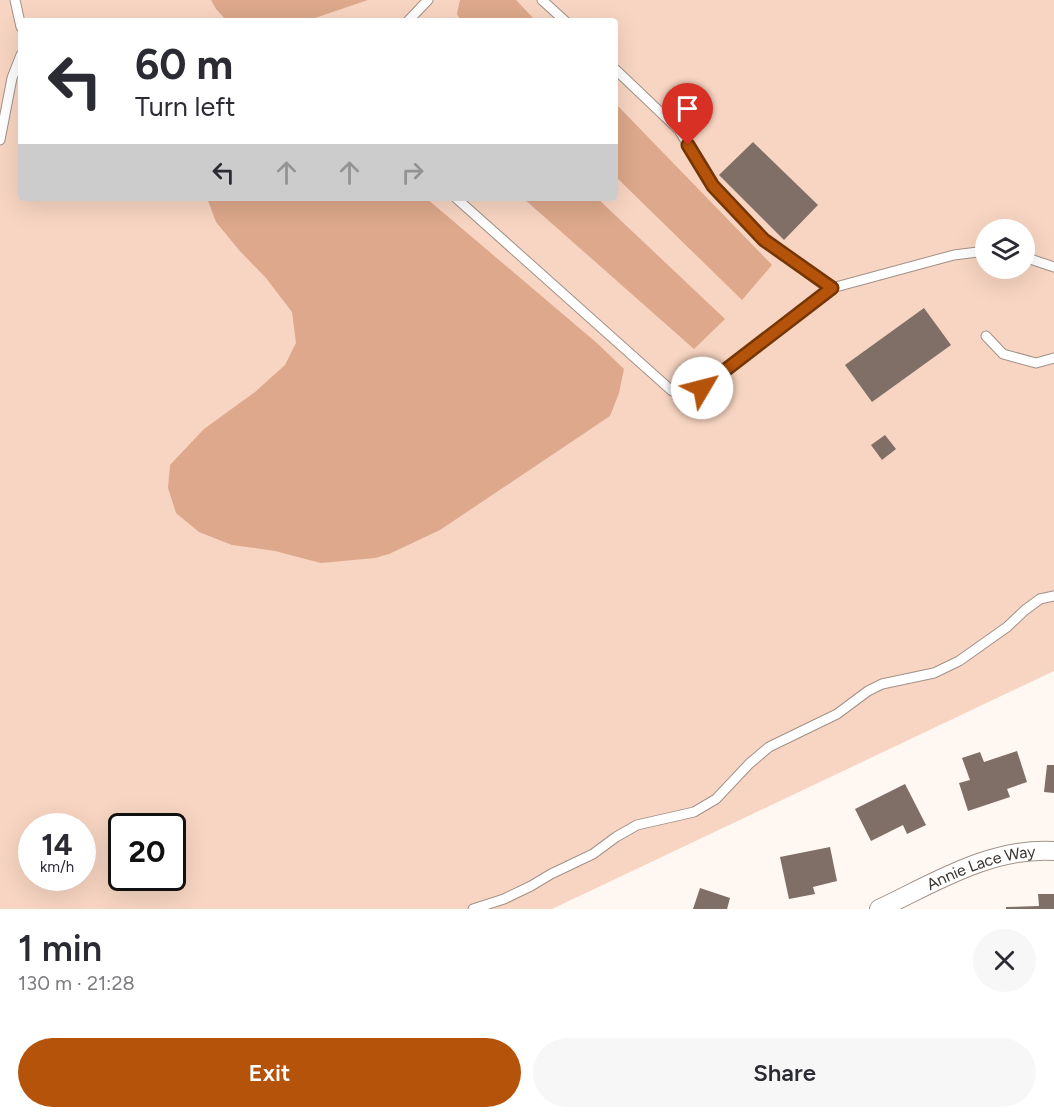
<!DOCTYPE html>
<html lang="en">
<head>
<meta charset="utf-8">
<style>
  :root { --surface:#fff; --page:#f7f7f7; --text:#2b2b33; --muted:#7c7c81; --accent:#b45309 }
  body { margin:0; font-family:Figtree,sans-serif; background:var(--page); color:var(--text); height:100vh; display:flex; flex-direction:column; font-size:22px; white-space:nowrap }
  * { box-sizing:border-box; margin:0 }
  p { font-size:20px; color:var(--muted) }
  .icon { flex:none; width:33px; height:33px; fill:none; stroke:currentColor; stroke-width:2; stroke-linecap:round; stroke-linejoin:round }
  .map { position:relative; height:909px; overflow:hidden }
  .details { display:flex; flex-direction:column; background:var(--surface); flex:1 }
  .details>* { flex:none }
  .hud { position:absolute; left:18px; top:18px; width:600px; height:183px; border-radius:6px; box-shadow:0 6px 24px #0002; background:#fff; color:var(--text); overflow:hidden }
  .buttons { position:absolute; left:975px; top:219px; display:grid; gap:12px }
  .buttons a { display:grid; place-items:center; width:60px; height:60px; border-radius:50%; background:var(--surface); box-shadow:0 6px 24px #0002; font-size:30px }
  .speed { position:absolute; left:18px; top:813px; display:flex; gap:12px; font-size:30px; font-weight:700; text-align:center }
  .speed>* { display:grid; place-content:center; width:78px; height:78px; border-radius:50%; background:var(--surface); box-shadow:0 6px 24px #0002; line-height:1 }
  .speed small { font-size:15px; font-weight:400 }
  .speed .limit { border:3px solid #111; border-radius:9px; background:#fff; color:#111 }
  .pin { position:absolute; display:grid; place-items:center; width:51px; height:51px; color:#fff; margin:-62px -26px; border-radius:50% 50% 50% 0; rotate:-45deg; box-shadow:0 0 6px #0007 }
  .pin .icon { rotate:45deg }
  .me { position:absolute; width:66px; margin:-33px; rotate:53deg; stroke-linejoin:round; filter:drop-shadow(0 0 4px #0008) }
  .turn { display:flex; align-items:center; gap:21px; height:126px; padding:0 18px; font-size:27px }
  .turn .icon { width:78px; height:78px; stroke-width:2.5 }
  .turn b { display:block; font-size:42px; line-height:51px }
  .lanes { display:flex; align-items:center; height:57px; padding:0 18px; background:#0003; justify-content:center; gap:30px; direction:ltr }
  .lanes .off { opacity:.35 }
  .round { display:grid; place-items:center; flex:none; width:63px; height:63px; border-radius:32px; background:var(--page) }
  .summary { display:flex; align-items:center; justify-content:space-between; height:102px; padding:0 18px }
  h1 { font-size:36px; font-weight:600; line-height:45px }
  .button { display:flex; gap:12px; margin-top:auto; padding:12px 18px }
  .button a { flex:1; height:69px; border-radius:36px; background:var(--accent); color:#fff; font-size:24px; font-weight:600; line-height:69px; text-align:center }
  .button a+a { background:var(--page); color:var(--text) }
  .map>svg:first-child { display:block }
</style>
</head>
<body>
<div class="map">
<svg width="1054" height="909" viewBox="0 0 1054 909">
  <rect width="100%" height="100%" fill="#fef7f2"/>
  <!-- green -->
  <path fill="#f8d5c2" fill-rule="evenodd" d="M0,0h1054v671l-502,238h-552zM21,21h594v177h-594zM986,230h38v38h-38zM32,826h50v52h-50zM122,826h50v52h-50z"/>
  <!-- water -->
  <g fill="#dda88b">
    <path d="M211,0h157l-62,21h-79l-11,-12z"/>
    <path d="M460,0h56l20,21h-75l-4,-7z"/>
    <path d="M615,103l157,162 -30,35 -127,-124z"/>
    <path d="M207,198h219l172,146 26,25 -5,24 -9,23 -170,114 -51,24 -14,4 -54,5 -46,-12 -43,-6 -33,-13 -23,-19 -8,-25 2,-23 34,-36 51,-37 30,-27 11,-22 -4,-31 -26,-34 -27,-28 -23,-28z"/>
    <path d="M523,198h74l128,121 -31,30z"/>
  </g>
  <!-- building -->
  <g fill="#7f6f66">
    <path d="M753,142l65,63 -34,35 -65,-65z"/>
    <path d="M924,308l27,37 -79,57 -27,-37z"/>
    <path d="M885,435l11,14 -14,11 -11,-15z"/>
    <path d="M1017,751l10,31 -20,7 3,8 -42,14 -9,-28 11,-3 -8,-22 18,-6 4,10z"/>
    <path d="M1047,765h7v28l-10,-1z"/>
    <path d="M905,784l21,41 -19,9 -4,-9 -32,16 -16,-32z"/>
    <path d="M830,847l7,34 -24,6 2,7 -26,5 -9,-42z"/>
    <path d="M700,888l30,10 -3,11h-34z"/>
    <path d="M1038,894h16v15h-48v-2l33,-1z"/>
  </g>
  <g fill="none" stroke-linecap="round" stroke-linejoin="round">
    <!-- lane casing -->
    <g stroke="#a29188" stroke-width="11">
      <g id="lane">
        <path d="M15,0l6,27"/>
        <path d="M542,0l23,21"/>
        <path d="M408,21l20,-21"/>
        <path d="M615,69l64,61 34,56 51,54 30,20 38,28"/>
        <path d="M0,140l12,-62 9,-23"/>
        <path d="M456,198l216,193 30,-3 130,-100 122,-33 32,-4"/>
        <path d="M1024,257l30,10"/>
        <path d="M986,336l17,18 33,9 18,-5"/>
        <path d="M473,909l31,-10 27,-13 20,-12 42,-20 23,-17 21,-12 57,-13 22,-13 33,-35 20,-17 68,-33 31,-23 14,-7 52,-11 25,-12 48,-34 18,-17 15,-11 14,-3"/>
      </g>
    </g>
    <!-- street casing -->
    <g stroke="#a29188" stroke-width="20">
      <g id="street">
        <path id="s1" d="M879,909c55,-26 112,-62 175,-58"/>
      </g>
    </g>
    <!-- lane -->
    <use href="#lane" stroke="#fff" stroke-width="9"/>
    <!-- street -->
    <use href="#street" stroke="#fff" stroke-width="18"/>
  </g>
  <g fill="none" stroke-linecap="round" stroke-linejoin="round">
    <!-- route casing -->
    <g stroke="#753606" stroke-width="15">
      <path id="route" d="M688,145l25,41 51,54 68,48 -130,100"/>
    </g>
    <!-- route -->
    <use href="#route" stroke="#b45309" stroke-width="10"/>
  </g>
  <g text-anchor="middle" stroke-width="6" stroke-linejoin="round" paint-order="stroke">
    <!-- street labels -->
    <g font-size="16" fill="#3b3430" stroke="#fff">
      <text dy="6" stroke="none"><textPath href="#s1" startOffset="111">Annie Lace Way</textPath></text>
    </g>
  </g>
</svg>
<div class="buttons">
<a><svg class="icon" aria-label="layers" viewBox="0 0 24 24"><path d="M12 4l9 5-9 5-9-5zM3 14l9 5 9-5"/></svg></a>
</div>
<div class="speed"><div>14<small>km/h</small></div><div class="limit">20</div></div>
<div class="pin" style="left:688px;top:145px;background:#d93025"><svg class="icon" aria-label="arrive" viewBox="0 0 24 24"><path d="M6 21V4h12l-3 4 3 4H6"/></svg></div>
<svg class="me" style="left:702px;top:388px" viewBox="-20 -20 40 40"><circle r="19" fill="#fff"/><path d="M0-13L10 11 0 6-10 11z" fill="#b45309"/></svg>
<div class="hud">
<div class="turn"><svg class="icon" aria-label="left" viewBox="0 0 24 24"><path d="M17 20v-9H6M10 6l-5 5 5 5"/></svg><div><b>60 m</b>Turn left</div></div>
<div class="lanes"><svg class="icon" aria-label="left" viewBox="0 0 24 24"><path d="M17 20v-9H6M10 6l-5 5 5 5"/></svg><svg class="icon off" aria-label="ahead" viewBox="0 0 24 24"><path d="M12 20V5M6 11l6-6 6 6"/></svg><svg class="icon off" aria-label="ahead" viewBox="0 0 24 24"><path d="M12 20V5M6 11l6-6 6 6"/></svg><svg class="icon off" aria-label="right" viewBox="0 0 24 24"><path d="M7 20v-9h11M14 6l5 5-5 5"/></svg></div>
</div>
</div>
<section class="details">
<div class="summary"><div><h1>1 min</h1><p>130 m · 21:28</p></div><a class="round"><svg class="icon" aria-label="close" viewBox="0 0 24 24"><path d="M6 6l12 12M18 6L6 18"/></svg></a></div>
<div class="button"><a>Exit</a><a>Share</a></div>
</section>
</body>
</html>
